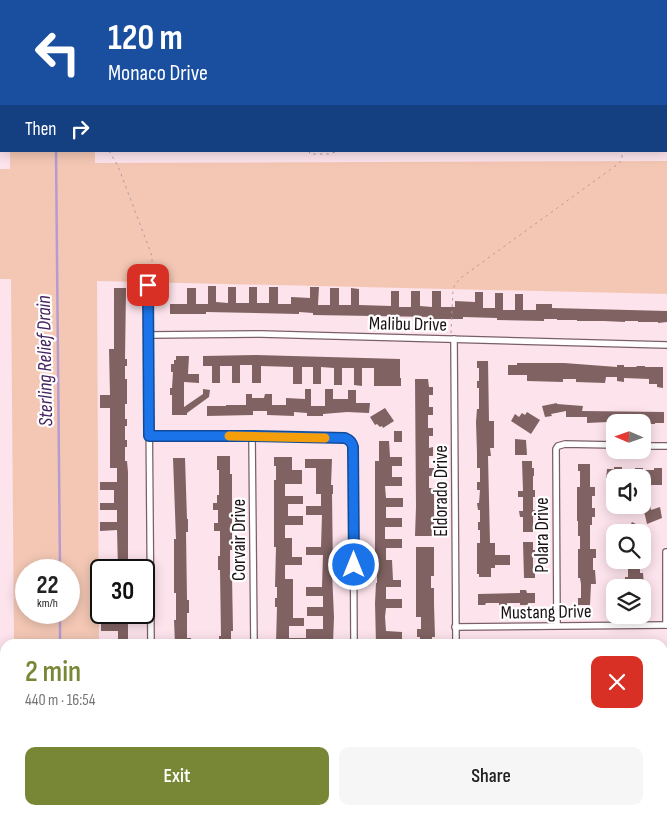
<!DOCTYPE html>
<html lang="en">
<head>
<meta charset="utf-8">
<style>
  :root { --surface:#fff; --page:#f6f6f6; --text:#222; --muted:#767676; --accent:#778736 }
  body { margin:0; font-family:"Sofia Sans Condensed",sans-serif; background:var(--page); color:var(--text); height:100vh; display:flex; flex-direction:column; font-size:19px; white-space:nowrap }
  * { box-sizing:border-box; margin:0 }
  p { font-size:16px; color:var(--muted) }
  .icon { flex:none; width:28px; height:28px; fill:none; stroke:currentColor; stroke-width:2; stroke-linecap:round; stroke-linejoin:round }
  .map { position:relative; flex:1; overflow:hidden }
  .sheet { position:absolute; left:0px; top:639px; width:668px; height:176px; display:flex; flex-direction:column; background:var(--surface); border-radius:15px 15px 0 0; box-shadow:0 2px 12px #0003 }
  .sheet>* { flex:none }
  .top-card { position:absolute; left:0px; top:0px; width:668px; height:152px; box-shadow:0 2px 12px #0003; background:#1a4fa0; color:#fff; overflow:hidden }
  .needle { width:32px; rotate:272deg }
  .fabs { position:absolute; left:606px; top:414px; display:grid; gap:10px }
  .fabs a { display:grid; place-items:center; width:45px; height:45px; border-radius:10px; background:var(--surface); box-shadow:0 2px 12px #0003; font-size:25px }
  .speed { position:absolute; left:15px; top:559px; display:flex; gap:10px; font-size:25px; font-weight:700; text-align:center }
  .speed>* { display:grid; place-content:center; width:65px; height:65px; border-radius:50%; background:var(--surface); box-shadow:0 2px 12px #0003; line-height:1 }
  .speed small { font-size:12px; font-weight:400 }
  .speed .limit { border:2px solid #111; border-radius:8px; background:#fff; color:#111 }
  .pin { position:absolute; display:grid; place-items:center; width:42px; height:42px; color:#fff; margin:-21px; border-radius:10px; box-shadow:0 2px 8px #0006 }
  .me { position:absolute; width:55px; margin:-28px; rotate:0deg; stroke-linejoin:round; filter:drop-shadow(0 0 4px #0008) }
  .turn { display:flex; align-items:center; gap:18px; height:105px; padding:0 25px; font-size:22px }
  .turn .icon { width:65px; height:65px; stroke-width:2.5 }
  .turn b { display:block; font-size:35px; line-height:42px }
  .then { display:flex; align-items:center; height:48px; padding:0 25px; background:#0003; gap:10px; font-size:19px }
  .round { display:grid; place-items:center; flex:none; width:52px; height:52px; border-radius:10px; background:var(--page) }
  .headline { display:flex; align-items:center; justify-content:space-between; height:85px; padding:0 25px }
  h1 { font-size:30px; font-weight:600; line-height:38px; color:var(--accent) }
  .primary-button { display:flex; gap:10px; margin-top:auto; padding:10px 25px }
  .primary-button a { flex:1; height:58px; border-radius:10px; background:var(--accent); color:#fff; font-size:20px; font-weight:600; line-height:58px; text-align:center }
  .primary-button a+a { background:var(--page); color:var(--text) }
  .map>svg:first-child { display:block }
</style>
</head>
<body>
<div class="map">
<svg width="667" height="814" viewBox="0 0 667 814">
  <rect width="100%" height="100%" fill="#fde3ec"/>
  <!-- green -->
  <g fill="#f3c7b4" fill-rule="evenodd">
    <rect x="343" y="0" width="132" height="1"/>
    <path d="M10,151h85v12l572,-2v133l-570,-13 2,363h-85l-3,-365h-11v-110h10zM26,570h43v42h-43z"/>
    <rect x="15" y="810" width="85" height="4"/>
  </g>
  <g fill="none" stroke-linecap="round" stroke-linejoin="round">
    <!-- stream -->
    <g stroke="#b59cd0" stroke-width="2.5">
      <path d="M53,0v1"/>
      <path d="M56,151l4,419"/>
      <path d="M60,612v32"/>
      <path d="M61,810v4"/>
    </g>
  </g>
  <!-- building -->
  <g fill="#7f6261">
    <path d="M208,286h8v16l12,1v-16h8v16h13v-16h8v16h12v-16h9v17h13v-7l19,1v-11h9l-1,18h12v-17h9v17h12v-17l8,1v16l32,1v-15h8v16h12v-16h9v15l12,1v-16h9v16h14v-6l20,1v-10h8v16h12v-15h8v17h12v-16h8v16h13v-6h16v4l115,3v11l-9,1v-1h-20v-1h-13v1l-21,-1h-27v-1h-20v-1h-13v2l-47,-1v-2l-34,-1v2h-30v-2l-120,-2v-2l-14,-1v2l-93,-2v2h-36v-10h17v-16h9v16h12z"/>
    <path d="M114,288h12l-1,71h2v7h-2v13h2v25h-2v15h2v7h-2v14h2v7h-2v14h2l1,11v96h-10l-1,-38 -17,1v-9h17v-12h-17v-7h14v-13h-14v-8h17v-14h-7v-60h-10v-13h10l-1,-46h5z"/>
    <path d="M256,355l144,4v19h1v8h-27v-18h-12v18l-8,-1v-17h-12v17h-8v-17l-13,-1v17h-8v-17h-11v17h-9v-17l-32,-1v17h-9v-18h-12v18h-8v-17h-12v17h-8v-17h-9v-10z"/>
    <path d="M176,356h13l-1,18h11v9l-15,-1v25l19,-13v-5l7,1 -1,7 -22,16v2h-15v-20h-2v-7h2l1,-16h-2v-8h3v-4h2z"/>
    <path d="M477,361h11l1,60h5v27h-4l1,8h-3l2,87h5v12h15v10h-15v3h-4v9h-12v-3h-2v-31h3v-13h-2v-8h2v-12h-2l-1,-7h2l1,-13h-3v-8h3v-14h-3v-15l-1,-31 1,-13h2v-21h-2v-7h2v-13h-2z"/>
    <path d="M517,363h47l53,4v-2h7v2h12l1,-1h8v1h18v21l-6,-1v-3h-8v-5l-25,-1v4l-7,-1v-4h-11l-1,6 -29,-1v-3h-13v3l-36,-1v-6h-19v-10h9z"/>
    <path d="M415,379h13l1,8h4v8h-4v12h4v8h-5v13h5v8h-4v12l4,-1v9h-4v12h5v8h-5v12h5v48h-19l1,-29z"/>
    <path d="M305,389h6v17h14v-17h8v10h15v-9h8v13h14l-1,10 -22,-1 -24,2v2h-16v-3l-13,-1v4l-27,-1v-4h-14v4l-46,1v-10h19v-1h20v-11h6v4h12l1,-4h7v11h14v-7l19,1z"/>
    <path d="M557,403v1l26,2 -1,5 82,1v11h-9v1h-7v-2h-33v2h-7v-2l-21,1v-6h-21v-6l-15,3 1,2 -7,1 -3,-11z"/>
    <path d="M385,408l9,13 -11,7 -1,-2 -2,1 -3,-3 -2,1 -5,-8z"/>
    <path d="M527,412l13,8 -9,14 -20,-13 4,-7 4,3 3,-4 3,2z"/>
    <rect x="394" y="431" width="8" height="11"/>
    <path d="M515,439l11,1 1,15h-12z"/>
    <path d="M379,441h10l1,16h12v9h-10v11h10v9h-17l1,12h17v9h-17v11h16v9h-17v12h17v9h-16v12h6l1,20h8v7h-15v12h16v9h-16l-1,9 1,14 16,1v12h-26l-1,-41 1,-20h1v-15h-2v-107h4z"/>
    <path d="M217,456h13v18h2v76h-2v26h2l1,55h-2v13h-12v-8h2l-1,-66h-2v-14h2v-25h-6v-8h4v-13h-5v-7h4v-8h2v-25h-2z"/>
    <path d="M274,457h18v13h10v14h-17v12h18v8h-15v12h15v9h-18v13h7v19h10v8h-17v14h8v39h11v8h-15v12h17v-9h17v-13h-16v-9h16v-11h-17v-9h16l1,-32h-17v-8h15l1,-32h-16v-9h15v-12h-5v-26h-11v-9h27l-1,26h2v9h-1l1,78h-1l2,45 -1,27h-57l1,-37h-2v-9h2v-11h-2l1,-40h-2v-67h2v-14h-2z"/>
    <path d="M173,458h12l2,61h1v13h-2l1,68h2v13h-2v25h4l1,6h-17l-1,-24h2v-27h-2v-54h2z"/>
    <path d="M522,461h10v7h2v8h-1v14h2v7h-2v13h2v7h-2v15h-10v-15h-3l-1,-6h4v-14h-5v-6h5z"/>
    <path d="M578,464h12v23h5v9h-3v12h3v9h-3v8h-2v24h6v9h-3v12h2l1,14h-5l-1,21h-12v-7h3v-14l-1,-6h-2v-29h2v-13h-2v-15h-1v-34h3v-16h-2z"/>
    <path d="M614,467h8v3h13v-2h8v2h11v-2h8v17h-13v-6h-7v-1l-36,1 1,-10h7z"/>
    <path d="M650,505l1,5 9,-3 2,11 -15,6 -4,-17z"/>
    <path d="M632,522l19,10h-24z"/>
    <path d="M523,542h10v8h2v7h-2v14h2v7h-11z"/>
    <path d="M416,547h18v29h-3v12h3v17l1,32h-3v7h-12v-7h-3v-8h4v-12h-5z"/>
    <path d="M640,568v5h3l1,13h-19v-9h3v-8z"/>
    <path d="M520,590h6l1,3h8v10h-7v2h-8v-2h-13v2h-8v-2h-13l-1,2h-7v-11l42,-1z"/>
    <path d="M119,615h9v29h-10v-13h-17v-7h14v-1h4z"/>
  </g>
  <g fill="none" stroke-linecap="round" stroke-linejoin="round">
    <!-- minor casing -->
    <g stroke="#7a5f68" stroke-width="8">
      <g id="minor">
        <path d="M148,285l3,359"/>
        <path d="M149,335l112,-1 406,11"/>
        <path d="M454,339l2,305"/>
        <path d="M149,436h103l93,2c5,1 8,4 8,9l1,197"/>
        <path d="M252,436l2,208"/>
        <path d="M642,446h25"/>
        <path d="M666,552v73"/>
        <path d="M557,625l-1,-176 2,-3 7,-2 50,1"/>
        <path d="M455,627l212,-2"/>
        <path d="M473,810v4"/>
        <path d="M162,814l2,-4"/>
      </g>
    </g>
    <!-- path -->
    <g stroke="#b09ca3" stroke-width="1" stroke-dasharray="2.5 4" stroke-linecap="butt">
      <path d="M99,0l1,1"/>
      <path d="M234,0v1"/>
      <path d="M625,0v1"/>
      <path d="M666,9h1"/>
      <path d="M666,20l1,1"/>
      <path d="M109,151l9,15 34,90v23"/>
      <path d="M309,151l1,3h19l9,-3"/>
      <path d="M451,333l2,-43 2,-6 7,-7 156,-113 4,-4v-9"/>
      <path d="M593,810v4"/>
      <path d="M529,813v1"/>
    </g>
    <!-- minor -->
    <use href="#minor" stroke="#fff" stroke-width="5.5"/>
  </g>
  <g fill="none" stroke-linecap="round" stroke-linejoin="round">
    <!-- route casing -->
    <g stroke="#114b97" stroke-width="12">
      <path id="route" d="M148,285l1,151h103l93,2c5,2 7,4 8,9l1,118"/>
    </g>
    <!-- route -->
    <use href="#route" stroke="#1a73e8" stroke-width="9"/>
    <!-- slow -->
    <path stroke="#f59e0b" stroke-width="9" d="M229,436l96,2"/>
  </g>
  <g text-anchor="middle" stroke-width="4.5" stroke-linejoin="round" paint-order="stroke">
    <!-- street labels -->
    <g font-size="19" fill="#1a1013" stroke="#fff">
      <text transform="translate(408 323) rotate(1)" y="7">Malibu Drive</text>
      <text transform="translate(440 491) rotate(-90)" y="7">Eldorado Drive</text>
      <text transform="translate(541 535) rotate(-90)" y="7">Polara Drive</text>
      <text transform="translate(238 540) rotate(-90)" y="7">Corvair Drive</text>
      <text transform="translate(546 611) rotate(-1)" y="7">Mustang Drive</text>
    </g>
    <!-- water labels -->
    <g font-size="20" font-style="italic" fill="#452361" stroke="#fff">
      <text transform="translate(44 361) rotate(-91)" y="7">Sterling Relief Drain</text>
    </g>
  </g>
</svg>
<div class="fabs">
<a><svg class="needle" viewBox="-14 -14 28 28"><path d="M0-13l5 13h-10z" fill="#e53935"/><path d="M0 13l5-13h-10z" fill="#767676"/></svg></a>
<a><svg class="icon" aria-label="sound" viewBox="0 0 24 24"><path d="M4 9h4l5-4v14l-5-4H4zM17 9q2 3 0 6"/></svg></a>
<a><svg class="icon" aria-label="search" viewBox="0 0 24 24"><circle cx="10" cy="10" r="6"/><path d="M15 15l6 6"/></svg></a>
<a><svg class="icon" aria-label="layers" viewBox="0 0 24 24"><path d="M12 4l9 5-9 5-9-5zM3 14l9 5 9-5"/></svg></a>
</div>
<div class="speed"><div>22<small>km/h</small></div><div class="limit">30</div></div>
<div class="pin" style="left:148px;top:285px;background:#d93025"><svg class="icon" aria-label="arrive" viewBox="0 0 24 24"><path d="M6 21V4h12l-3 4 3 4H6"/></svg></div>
<svg class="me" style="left:354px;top:565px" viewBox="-20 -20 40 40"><circle r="17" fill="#1a73e8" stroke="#fff" stroke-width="3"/><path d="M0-11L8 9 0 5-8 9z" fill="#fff"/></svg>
<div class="top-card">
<div class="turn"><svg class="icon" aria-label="left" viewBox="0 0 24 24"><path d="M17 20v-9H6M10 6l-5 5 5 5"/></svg><div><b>120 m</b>Monaco Drive</div></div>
<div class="then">Then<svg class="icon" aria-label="right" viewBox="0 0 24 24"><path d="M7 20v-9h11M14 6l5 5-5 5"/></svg></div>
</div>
<section class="sheet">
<div class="headline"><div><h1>2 min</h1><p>440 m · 16:54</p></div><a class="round" style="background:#d93025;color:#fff"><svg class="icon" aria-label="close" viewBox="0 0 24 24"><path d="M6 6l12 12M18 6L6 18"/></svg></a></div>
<div class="primary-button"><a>Exit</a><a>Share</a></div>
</section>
</div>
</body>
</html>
